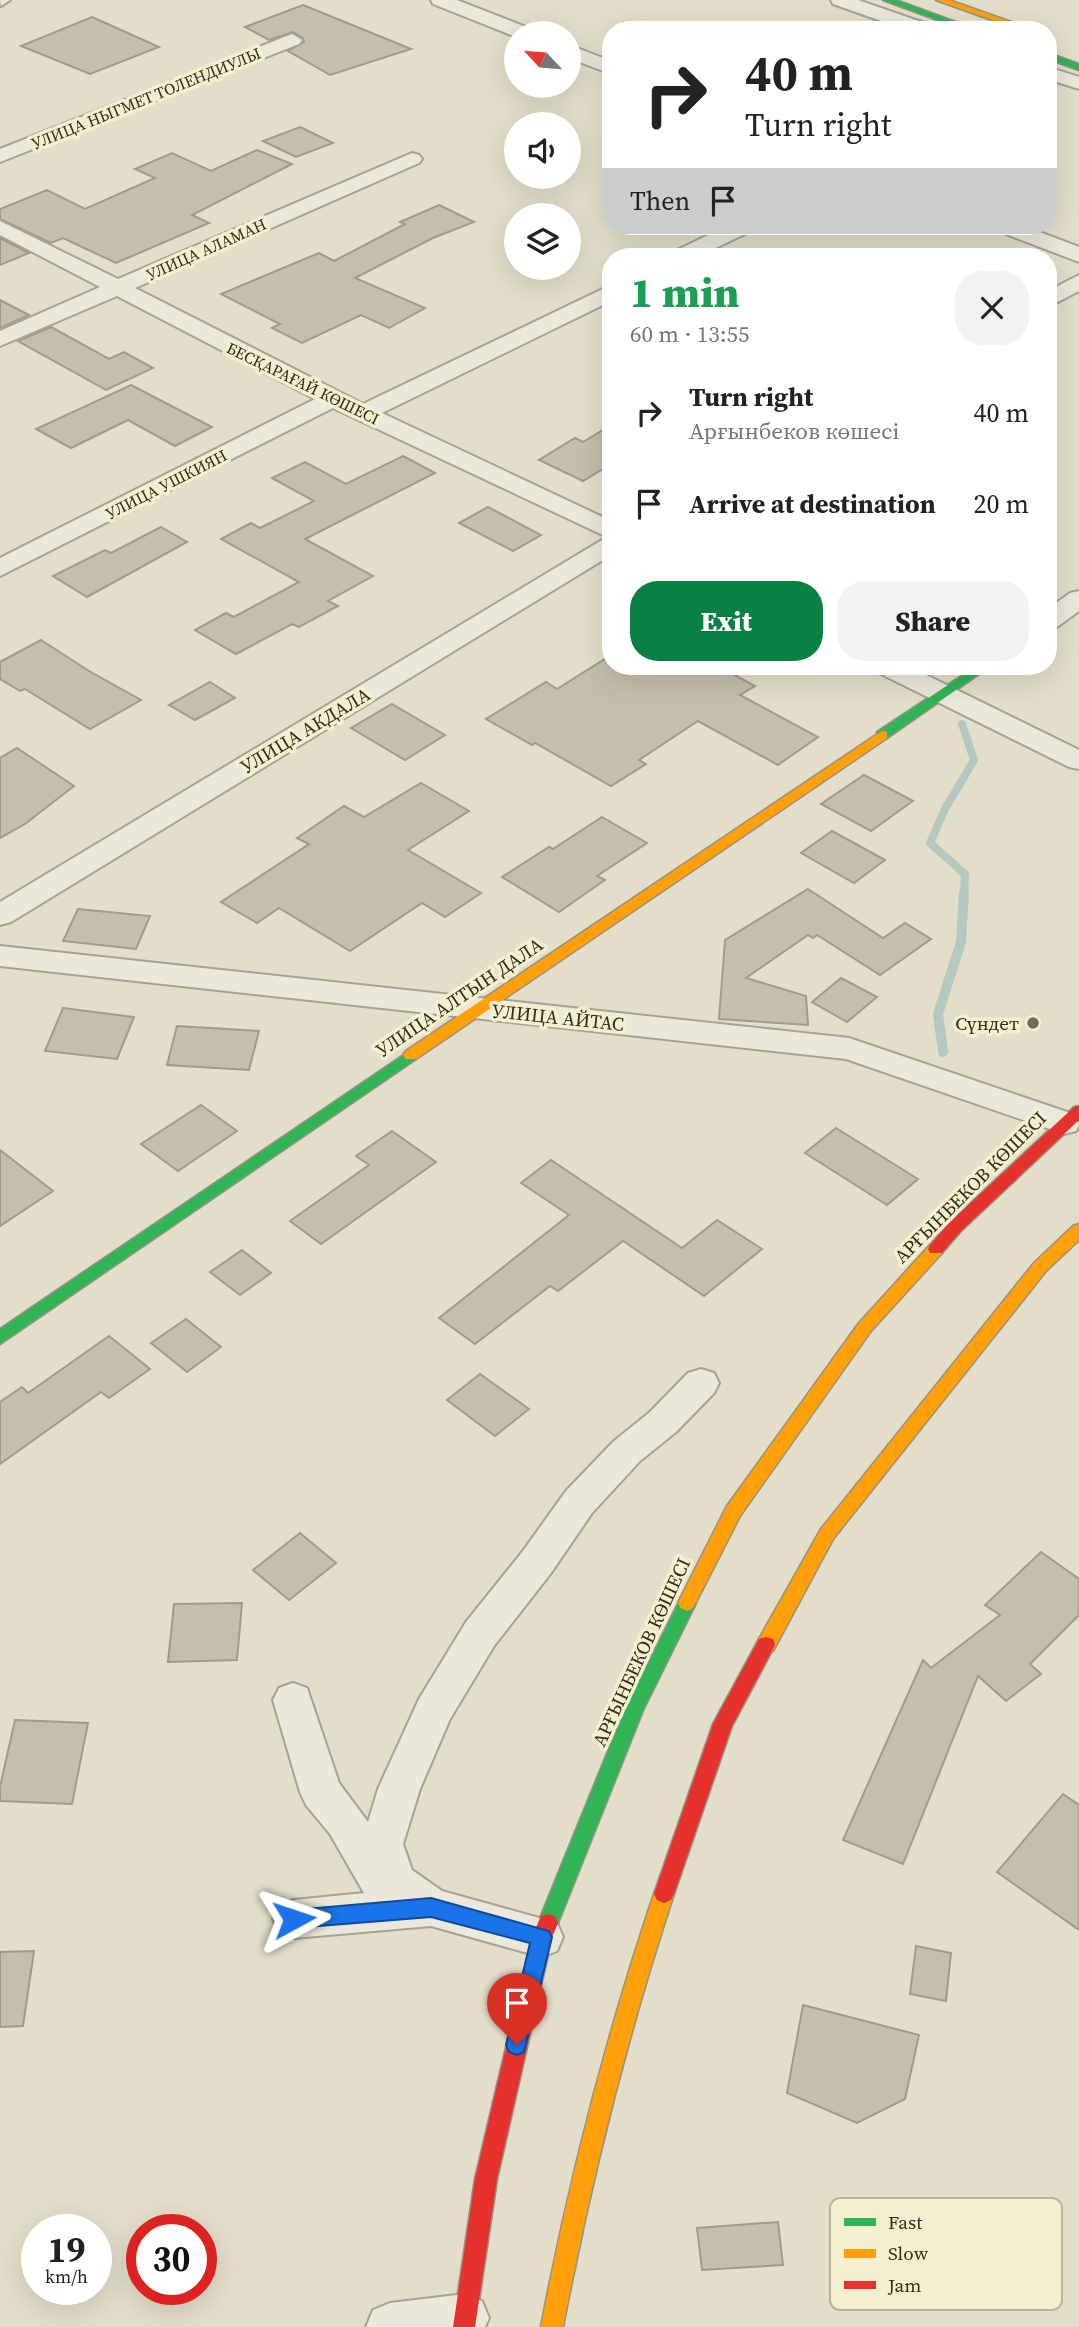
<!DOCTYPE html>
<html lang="en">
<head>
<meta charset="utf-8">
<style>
  :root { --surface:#fff; --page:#f2f2f2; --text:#222; --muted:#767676; --accent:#0b8043 }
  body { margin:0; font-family:"Source Serif 4",serif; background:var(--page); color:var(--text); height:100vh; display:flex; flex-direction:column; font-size:26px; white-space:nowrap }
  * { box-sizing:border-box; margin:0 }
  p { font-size:23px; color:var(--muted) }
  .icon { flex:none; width:38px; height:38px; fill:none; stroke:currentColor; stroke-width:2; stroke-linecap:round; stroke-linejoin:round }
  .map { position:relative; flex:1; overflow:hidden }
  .side { position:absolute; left:602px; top:248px; width:455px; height:427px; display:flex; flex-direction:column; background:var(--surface); border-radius:28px; box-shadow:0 7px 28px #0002 }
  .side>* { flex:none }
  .hud { position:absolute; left:602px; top:21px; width:455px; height:214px; border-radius:28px; box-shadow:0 7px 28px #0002; background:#fff; color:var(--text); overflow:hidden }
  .needle { width:46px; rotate:296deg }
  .fabs { position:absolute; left:504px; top:21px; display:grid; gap:14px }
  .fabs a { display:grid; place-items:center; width:77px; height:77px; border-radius:50%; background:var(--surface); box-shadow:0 7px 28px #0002; font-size:35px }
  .speed { position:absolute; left:21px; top:2214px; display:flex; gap:14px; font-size:35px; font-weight:700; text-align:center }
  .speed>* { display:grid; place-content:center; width:91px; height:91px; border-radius:50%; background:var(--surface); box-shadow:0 7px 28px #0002; line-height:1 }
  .speed small { font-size:18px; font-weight:400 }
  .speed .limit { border:10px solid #d22; background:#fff; color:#111 }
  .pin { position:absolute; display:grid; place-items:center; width:60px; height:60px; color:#fff; margin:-72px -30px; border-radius:50% 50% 50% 0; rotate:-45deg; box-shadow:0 0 7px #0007 }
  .pin .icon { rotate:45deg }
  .me { position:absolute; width:77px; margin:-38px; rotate:85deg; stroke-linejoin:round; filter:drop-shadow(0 0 5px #0008) }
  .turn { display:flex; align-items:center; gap:24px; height:147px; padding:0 28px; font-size:32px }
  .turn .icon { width:91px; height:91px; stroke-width:2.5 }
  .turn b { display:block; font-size:49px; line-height:60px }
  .then { display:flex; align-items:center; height:66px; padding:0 28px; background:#0003; gap:14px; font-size:26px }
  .round { display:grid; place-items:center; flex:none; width:74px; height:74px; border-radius:28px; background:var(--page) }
  .head { display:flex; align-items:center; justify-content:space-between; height:119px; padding:0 28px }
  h1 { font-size:42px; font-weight:800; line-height:52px; color:#1e9e55 }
  .action { display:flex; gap:14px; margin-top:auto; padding:14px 28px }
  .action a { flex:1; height:80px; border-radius:28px; background:var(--accent); color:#fff; font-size:28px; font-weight:800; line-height:80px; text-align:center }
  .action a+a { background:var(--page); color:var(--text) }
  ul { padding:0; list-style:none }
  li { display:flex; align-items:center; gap:21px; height:91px; padding:0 28px }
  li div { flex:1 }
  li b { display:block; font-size:26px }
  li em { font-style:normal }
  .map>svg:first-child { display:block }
</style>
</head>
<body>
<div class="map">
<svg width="1079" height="2327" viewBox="0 0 1079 2327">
  <rect width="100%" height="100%" fill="#e2deca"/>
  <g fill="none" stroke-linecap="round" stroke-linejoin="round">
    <!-- stream-far1 -->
    <path stroke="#b5c8c0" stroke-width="8" d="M962,724l12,36 -29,49 -15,34 35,31 -1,20"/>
    <!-- stream -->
    <path stroke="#b5c8c0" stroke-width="10" d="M943,1052l-5,-38 23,-72 3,-50"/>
  </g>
  <!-- building -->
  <g fill="#c5bdab" stroke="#a19a8a" stroke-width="2">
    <path d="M303,5l108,44 -81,26 -42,-24 16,-9 -1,-4 -10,-6 -24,8 -24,-13z"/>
    <path d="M92,17l67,30 -69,27 -69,-28z"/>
    <path d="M300,127l33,16 -37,14 -33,-16z"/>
    <path d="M257,150l35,14 -100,51 17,8 -93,40 -53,-25 -12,5 -51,-24v-10l47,-19 38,19 70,-31 -20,-9 37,-16 39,18z"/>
    <path d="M439,205l35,17 -41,16 -78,40 70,30 -36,20 -28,-13 -59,28 -30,-15 8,-4 -59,-30 98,-41 15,8 71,-37 -5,-2z"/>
    <path d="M0,238l29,15 -29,12z"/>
    <path d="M0,300l29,15 -29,13z"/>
    <path d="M51,327l58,32 15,-7 29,16 -47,22 -88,-49z"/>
    <path d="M131,385l81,42 -37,19 -47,-26 -57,28 -35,-19z"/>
    <path d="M611,425v39l-28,17 -44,-21 36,-22 8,4z"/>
    <path d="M403,456l32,17 -130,66 68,37 -45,25 10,5 -39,21 -7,-3 -56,30 -41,-24 31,-17 8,4 65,-35 -78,-43 30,-16 9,5 54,-27 -42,-23 33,-16 41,22z"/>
    <path d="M488,507l53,28 -28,16 -54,-28z"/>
    <path d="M161,527l26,15 -100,55 -34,-21 52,-26 6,3z"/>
    <path d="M41,640l48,31 52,29 -51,29 -65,-40 -5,2 -20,-12v-17z"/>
    <path d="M611,655v12h109l35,19 -15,9 78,42 -40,28 -80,-44 -59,39 7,4 -35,22 -76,-43 -3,2 -46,-26 60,-37 11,7z"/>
    <path d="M210,682l25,16 -40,22 -26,-15z"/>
    <path d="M392,704l53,31 -40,25 -54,-32z"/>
    <path d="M17,748l57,38 -49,38 -25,14v-80z"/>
    <path d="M864,775l49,26 -42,30 -50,-27z"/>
    <path d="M421,783l48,28 -61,39 73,43 -36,24 -23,-14 -72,48 -71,-43 -22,15 -36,-21 88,-58 -12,-6 47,-32 20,11z"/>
    <path d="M602,817l45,26 -50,33 8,4 -46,32 -57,-35 47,-30 4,2z"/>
    <path d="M832,831l53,29 -31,23 -53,-30z"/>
    <path d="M808,889l75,49 22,-15 26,16 -51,36 -63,-40 -4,3 -5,-3 -62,43 60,18 2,29 -89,-6 6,-79z"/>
    <path d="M78,909l72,7 -14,33 -73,-8z"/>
    <path d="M841,978l36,19 -30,25 -35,-20z"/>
    <path d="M63,1008l71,9 -17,42 -72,-8z"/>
    <path d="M177,1026l82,5 -10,39 -82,-5z"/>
    <path d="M201,1105l36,26 -59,40 -37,-27z"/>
    <path d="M836,1128l82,51 -31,26 -82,-52z"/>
    <path d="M392,1131l44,31 -115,82 -31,-23 79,-56 -13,-9z"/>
    <path d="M0,1150l53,41 -53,35z"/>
    <path d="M551,1160l131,88 35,-28 45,29 -58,47 -81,-55 -65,50 -8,-5 -75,58 -36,-26 130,-103 -48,-32z"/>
    <path d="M242,1250l29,23 -31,22 -30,-23z"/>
    <path d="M186,1319l35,28 -34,25 -36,-29z"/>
    <path d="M109,1336l41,33 -41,29 -8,-6 -101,72v-62l22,-15 6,6z"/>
    <path d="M480,1374l49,35 -34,27 -48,-36z"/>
    <path d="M300,1533l36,30 -47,37 -36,-30z"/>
    <path d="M1041,1552l38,27v36l-49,49 11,10 -35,27 -28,-25 -75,188 -60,-24 80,-180 8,8 69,-53 -15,-10z"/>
    <path d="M242,1603l-5,57 -69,2 6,-58z"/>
    <path d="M15,1720l73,3 -16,81 -72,-3v-14z"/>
    <path d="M1063,1794l16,11v125l-82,-58z"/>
    <path d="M916,1946l35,7 -5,48 -36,-7z"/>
    <path d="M34,1951l-11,75 -23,1v-75z"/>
    <path d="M803,2005l116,30 -14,64 -48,24 -70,-30z"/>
    <path d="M778,2222l5,43 -81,5 -5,-42z"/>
  </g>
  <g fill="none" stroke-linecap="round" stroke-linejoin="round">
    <!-- street casing -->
    <g stroke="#a7a293" stroke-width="4">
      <g id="street">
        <path d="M0,0h10l-9,6z"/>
        <path d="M431,0h26l74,29 3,4h-18v4l-83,-33z"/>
        <path d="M831,0h27l75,26 2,4h-28l-74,-26z"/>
        <path d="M292,34l10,6 -3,4 -299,118v-13z"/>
        <path d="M569,45l42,16v13l-42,-16z"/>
        <path d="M1048,67l31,10v12l-31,-10z"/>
        <path d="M412,153l7,2 3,4 -3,4 -284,125 228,116 248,-119v16l-229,112 229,108v34l-600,367 -11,3v-23l607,-365 -274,-129 -333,168v-18l315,-159 -198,-103 -117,50v-15l100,-44 -100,-52v-14l118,58z"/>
        <path d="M727,226h27l-3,5 -54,26h-27l3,-5z"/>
        <path d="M995,226h29l55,21v15l-81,-31z"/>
        <path d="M1079,275v16l-31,16v-16z"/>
        <path d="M1079,591v20l-22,16 -9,2v-20l22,-16z"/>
        <path d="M876,667h34l169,83v19l-10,-2 -190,-94z"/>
        <path d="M0,946l849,92 227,77 3,10 -3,6 -12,3 -218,-75 -846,-93z"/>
        <path d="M701,1369l13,4 5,10 -5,10 -38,39 -36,29 -48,52 -41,60 -57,73 -44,73 -30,70 -17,55 9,26 30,21 115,32 6,14 -6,14 -15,6 -111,-31 -137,12 -15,-5 -6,-14 6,-14 15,-5 70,-7 -34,-59 -24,-29 -6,-13 -27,-92 6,-12 14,-5 14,5 32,95 29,39 10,-33 41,-90 47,-77 57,-71 43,-60 48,-50 36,-29 38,-39z"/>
        <path d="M465,2294l17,7 7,17 -4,9h-119l7,-17 17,-7z"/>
      </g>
    </g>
    <!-- fast casing -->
    <g stroke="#969284" stroke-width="3">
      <g id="fast">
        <path d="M883,0h13l73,27 -7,2z"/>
        <path d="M1048,53l31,11v6l-31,-11z"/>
        <path d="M975,667h14l-102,71h-10v-6z"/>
        <path d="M411,1050l8,5 -3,4 -416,285v-15z"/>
        <path d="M687,1595l6,3 3,5 -52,105 -86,215 -3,7 -7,2 -7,-2 -3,-7 88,-216 55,-109z"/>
      </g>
    </g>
    <!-- slow casing -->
    <g stroke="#969284" stroke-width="3">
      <g id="slow">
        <path d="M936,0h13l85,30h-14z"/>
        <path d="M882,731l5,1v6l-471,321h-10l-3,-4 3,-4z"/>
        <path d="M1079,1224v16l-33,31 -213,268 -60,112 -7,2 -7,-2 -2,-6 2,-6 62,-110 213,-266 39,-37z"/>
        <path d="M936,1243l6,2 2,4 -2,4 -71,78 -131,185 -47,92 -6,3 -6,-3 -3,-5 49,-97 132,-183 71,-78z"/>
        <path d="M664,1885l7,3 3,6c-47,142 -83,286 -111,433h-22c28,-147 65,-291 113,-433l3,-6z"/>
      </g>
    </g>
    <!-- jam casing -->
    <g stroke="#969284" stroke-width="3">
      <g id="jam">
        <path d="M1079,1106v14l-118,111 -19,22h-12l-2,-4 2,-4 19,-22 125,-116z"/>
        <path d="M766,1637l7,2 2,6 -43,81 -58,168 -3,6 -7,3 -7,-3 -3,-6 59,-170 46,-85z"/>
        <path d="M548,1914l7,2 3,7 -6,14 -55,242 -22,148h-22l22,-148 57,-242 9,-21z"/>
      </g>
    </g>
    <!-- street -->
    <use href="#street" fill="#eae8db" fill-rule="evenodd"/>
    <!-- fast -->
    <use href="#fast" fill="#30b455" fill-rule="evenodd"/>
    <!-- slow -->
    <use href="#slow" fill="#ff9f0a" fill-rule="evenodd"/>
    <!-- jam -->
    <use href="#jam" fill="#e5322d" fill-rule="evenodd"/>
  </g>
  <!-- route -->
  <path fill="#1a73e8" stroke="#114b97" stroke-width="2" d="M431,1898l118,33 3,6 -28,115 -7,3 -8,-3 -3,-7 24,-102 -99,-26 -137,11 -7,-2 -3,-7 3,-7 7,-2z"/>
  <!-- markers -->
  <circle fill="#716a59" stroke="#f4f0cf" stroke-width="2.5" cx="1033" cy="1023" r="7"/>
  <g text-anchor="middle" stroke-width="7" stroke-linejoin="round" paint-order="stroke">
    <!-- far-street labels -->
    <g font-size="16" fill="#342c1c" stroke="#f4f0cf">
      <text transform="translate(146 98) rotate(-22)" y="6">УЛИЦА НЫГМЕТ ТОЛЕНДИУЛЫ</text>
      <text transform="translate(206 249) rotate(-24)" y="6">УЛИЦА АЛАМАН</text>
      <text transform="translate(303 383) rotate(26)" y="6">БЕСҚАРАҒАЙ КӨШЕСІ</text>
      <text transform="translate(166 484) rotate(-27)" y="6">УЛИЦА УШКИЯН</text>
    </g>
    <!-- street labels -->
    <g font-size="19" fill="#342c1c" stroke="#f4f0cf">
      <text transform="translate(305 730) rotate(-31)" y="7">УЛИЦА АКДАЛА</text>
      <text transform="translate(459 997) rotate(-34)" y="7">УЛИЦА АЛТЫН ДАЛА</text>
      <text transform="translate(558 1017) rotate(6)" y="7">УЛИЦА АЙТАС</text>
      <text transform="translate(970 1187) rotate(-45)" y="7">АРҒЫНБЕКОВ КӨШЕСІ</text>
      <text transform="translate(641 1652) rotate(-65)" y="7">АРҒЫНБЕКОВ КӨШЕСІ</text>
    </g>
    <!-- poi labels -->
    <g font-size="19" fill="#342c1c" stroke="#f4f0cf" text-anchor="end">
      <text x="1019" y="1030">Сүндет</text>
    </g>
  </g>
  <!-- legend -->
  <rect x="830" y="2198" width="232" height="112" rx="10" fill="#f4f0cf" stroke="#bab599" stroke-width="2"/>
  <rect x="844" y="2218" width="32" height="8" fill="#30b455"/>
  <rect x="844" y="2249" width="32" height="9" fill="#ff9f0a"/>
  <rect x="844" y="2281" width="32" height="8" fill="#e5322d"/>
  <g font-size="19" fill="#342c1c">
    <text x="888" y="2229">Fast</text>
    <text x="888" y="2260">Slow</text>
    <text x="888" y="2292">Jam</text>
  </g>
</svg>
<div class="fabs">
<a><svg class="needle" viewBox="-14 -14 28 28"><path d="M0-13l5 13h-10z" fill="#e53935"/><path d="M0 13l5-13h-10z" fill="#767676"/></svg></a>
<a><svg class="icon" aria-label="sound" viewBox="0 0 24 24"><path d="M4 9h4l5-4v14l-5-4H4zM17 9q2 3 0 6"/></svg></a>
<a><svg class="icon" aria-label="layers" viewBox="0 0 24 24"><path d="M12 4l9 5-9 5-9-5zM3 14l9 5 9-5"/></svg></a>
</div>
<div class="speed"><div>19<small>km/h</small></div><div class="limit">30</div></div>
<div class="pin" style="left:517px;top:2045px;background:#d93025"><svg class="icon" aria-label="arrive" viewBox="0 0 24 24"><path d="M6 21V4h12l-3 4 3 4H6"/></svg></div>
<svg class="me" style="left:294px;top:1919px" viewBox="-20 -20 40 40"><path d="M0-17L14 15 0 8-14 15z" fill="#1a73e8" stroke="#fff" stroke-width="4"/></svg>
<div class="hud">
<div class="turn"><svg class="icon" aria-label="right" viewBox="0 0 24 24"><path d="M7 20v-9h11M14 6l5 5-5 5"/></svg><div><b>40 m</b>Turn right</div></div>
<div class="then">Then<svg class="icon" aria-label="arrive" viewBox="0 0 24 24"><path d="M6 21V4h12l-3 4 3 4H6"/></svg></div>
</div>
<section class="side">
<div class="head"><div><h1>1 min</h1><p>60 m · 13:55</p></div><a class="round"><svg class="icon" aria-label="close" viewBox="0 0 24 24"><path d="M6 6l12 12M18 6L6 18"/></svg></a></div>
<ul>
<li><svg class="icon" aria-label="right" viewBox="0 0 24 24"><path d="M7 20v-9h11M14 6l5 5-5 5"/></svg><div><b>Turn right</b><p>Арғынбеков көшесі</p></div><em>40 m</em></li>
<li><svg class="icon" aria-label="arrive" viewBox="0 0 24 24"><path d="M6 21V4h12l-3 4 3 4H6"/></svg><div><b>Arrive at destination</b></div><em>20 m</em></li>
</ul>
<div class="action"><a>Exit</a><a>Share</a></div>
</section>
</div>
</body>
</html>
